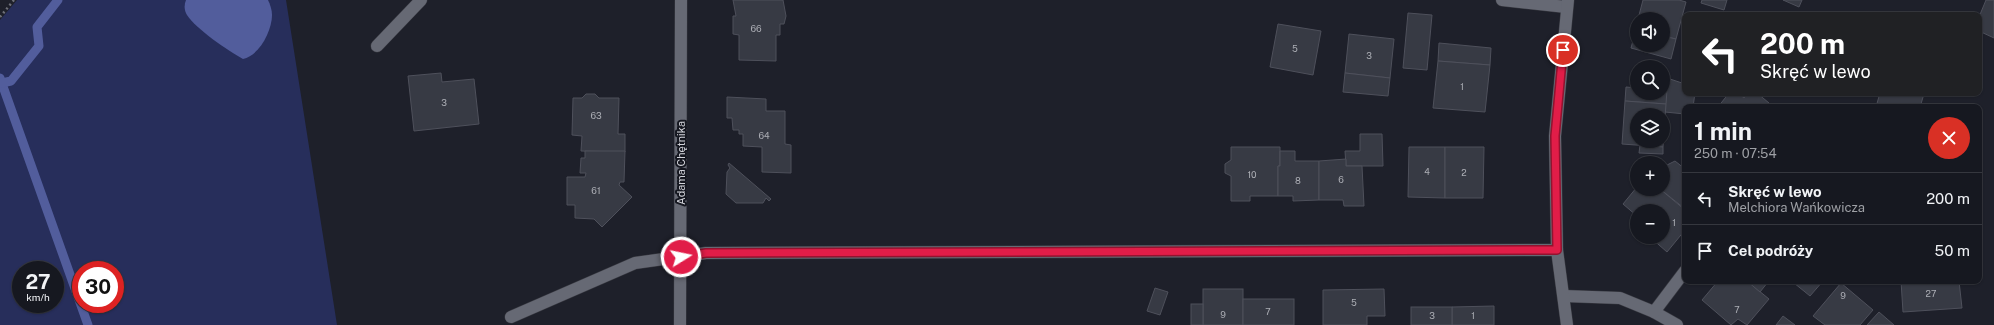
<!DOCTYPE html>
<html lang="pl">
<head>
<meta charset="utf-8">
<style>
  :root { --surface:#161820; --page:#1f2129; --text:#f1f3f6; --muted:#9ea0a5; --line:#35373e }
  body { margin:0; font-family:"Public Sans",sans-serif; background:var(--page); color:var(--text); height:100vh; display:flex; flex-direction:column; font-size:15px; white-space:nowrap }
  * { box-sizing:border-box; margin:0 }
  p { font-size:13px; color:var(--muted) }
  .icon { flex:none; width:22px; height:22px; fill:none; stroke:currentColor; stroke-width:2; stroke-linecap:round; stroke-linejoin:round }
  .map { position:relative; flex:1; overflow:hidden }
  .side { position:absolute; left:1682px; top:104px; width:300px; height:180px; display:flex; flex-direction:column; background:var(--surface); border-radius:8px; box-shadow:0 1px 3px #0004,0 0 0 1px var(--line) }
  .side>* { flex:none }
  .hud { position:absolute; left:1682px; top:12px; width:300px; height:84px; border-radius:8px; box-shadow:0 1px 3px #0004,0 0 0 1px var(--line); background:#202124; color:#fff; overflow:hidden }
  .tools { position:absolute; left:1630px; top:12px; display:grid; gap:8px }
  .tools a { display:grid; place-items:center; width:40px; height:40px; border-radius:50%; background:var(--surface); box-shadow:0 1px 3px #0004,0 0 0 1px var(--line); font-size:20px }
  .speed { position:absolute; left:12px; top:261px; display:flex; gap:8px; font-size:20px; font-weight:700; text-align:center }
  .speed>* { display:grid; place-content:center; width:52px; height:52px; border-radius:50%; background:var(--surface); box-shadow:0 1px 3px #0004,0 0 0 1px var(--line); line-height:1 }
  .speed small { font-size:10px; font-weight:400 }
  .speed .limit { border:6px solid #d22; background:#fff; color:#111 }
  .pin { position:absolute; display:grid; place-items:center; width:34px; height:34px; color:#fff; margin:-17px; border:2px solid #fff; border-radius:50%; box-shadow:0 1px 4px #0007 }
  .me { position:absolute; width:44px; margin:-22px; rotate:80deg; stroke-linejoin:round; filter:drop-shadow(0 0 3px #0008) }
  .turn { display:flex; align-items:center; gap:14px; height:84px; padding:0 12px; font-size:18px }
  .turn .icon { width:52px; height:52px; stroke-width:2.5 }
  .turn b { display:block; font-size:28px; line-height:34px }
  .round { display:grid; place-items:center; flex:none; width:42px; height:42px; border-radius:21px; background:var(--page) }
  .headline { display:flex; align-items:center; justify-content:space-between; height:68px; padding:0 12px }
  h1 { font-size:24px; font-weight:700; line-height:30px }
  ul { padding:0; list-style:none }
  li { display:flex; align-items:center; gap:12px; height:52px; padding:0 12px; border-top:1px solid var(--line) }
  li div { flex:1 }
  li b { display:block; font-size:15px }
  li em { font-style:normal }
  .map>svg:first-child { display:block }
</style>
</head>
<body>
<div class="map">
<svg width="1994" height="325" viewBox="0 0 1994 325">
  <rect width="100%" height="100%" fill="#1e202a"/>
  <!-- green -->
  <path fill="#272e5b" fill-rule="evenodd" d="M17,0h269l51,325h-337v-305zM21,270h34v34h-34zM81,270h34v34h-34z"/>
  <!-- water -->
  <path fill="#525d9c" d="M186,0h82c2,4 4,10 4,15 0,16 -13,41 -29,44 -15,-8 -48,-31 -56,-44 -3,-5 -3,-10 -1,-15z"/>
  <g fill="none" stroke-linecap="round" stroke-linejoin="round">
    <!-- stream -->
    <g stroke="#525d9c" stroke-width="9">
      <path d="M0,78l88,247"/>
      <path d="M2,83l9,-2 28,-35 -2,-19 21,-27"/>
    </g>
  </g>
  <!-- building -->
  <g fill="#373a44" stroke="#4e505b" fill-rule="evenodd">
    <path d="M733,0h50l3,16 -2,8h-4v11h-4v26l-37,-1v-25l-6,-1v-18h3z"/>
    <path d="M1643,0h36l7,2 -10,37 -13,-3v-17h-25z"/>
    <path d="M1702,0h25l-3,10 -23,-7z"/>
    <path d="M1783,0h19l-3,7z"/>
    <path d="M1986,0h8v38l-15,-7v-14z"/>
    <path d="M1408,13l24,2 -5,55 -24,-2z"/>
    <path d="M1278,24l43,7 -8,44 -43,-8z"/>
    <path d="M1636,30l1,15h26v-9l13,3 -5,20 -40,-11z"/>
    <path d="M1349,34l45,5 -4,39 -45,-5z"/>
    <path d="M1439,43l52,5 -1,17 -52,-4z"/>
    <path d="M1438,61l52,4 -5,47 -52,-4z"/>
    <path d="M441,73l1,9 32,-3 5,45 -65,7 -6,-55z"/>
    <path d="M1345,73l45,5 -2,18 -45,-4z"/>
    <path d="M1667,78l18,6v9h10l-2,14h-8v7l-20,-2z"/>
    <path d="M1626,87l11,1v5h26v-3h4l-1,14 -41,-3z"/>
    <path d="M1729,93h9l6,5 4,-5h9l12,10 -4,4h-47z"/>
    <path d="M1880,93h38l6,1 -4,13h-44z"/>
    <path d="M586,94h9l4,4h20l-1,36h7v18l-44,-1 1,-15 -10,-1 1,-37h9z"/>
    <path d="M727,97l39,2v12h19v33l6,1v28l-29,-1v-25l-19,-1v-12h-4v-4h-6l-1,-12h-5z"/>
    <path d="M1625,101l41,3 -3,43 -41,-3zM1637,115h26v26h-26z"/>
    <path d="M1360,134h22l1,32h-37l-1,-15h15z"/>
    <path d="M1640,145l23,2v7l-24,-1z"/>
    <path d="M1231,147h49v19h-2v30h-28v5h-19v-25l-6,-3v-9l6,-4z"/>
    <path d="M1409,147h36v51l-37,-1z"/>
    <path d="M1445,147h39l-1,51h-38z"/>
    <path d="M585,151h40l-1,31h-4l-1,3 13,12 -30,30 -8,-8 -19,-1v-13h-8v-28h18l1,-4h-6l1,-15h4z"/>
    <path d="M1280,151h15v10h24v39l-26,1v-5h-15v-30h2z"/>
    <path d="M1346,159v7h16l2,40h-20l-1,-6h-24v-39z"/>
    <path d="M1675,161l10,8 -1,39 -24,-19h3v-22z"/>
    <path d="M729,163l42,36 -2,2 -3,-3 -3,5h-27l-10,-9 1,-22 3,-4 -2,-3z"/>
    <path d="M1637,187v2h23l25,21v20l-18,22 -17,-15h13v-26h-26v5l-14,-12z"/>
    <path d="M1718,281h29l22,18 -22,26 -9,-6 -7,6 -29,-25z"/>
    <path d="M1747,281h20l1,1 -8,10z"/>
    <path d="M1796,281h27l-13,15 -16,-13z"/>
    <path d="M1901,281h58l3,27 -59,4z"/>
    <path d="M1841,283l32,27 -13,15h-35l-12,-9z"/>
    <path d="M1155,288l13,4 -8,23 -13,-4z"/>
    <rect x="1203" y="289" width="40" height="36"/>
    <path d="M1384,289l1,27h-18v9h-44v-35z"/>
    <rect x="1243" y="299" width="51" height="26"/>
    <rect x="1191" y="304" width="12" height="21"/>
    <path d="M1494,306v19h-42v-18z"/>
    <rect x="1411" y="307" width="41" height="18"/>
    <path d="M1879,312l15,13h-27z"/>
    <path d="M1783,316l12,9h-19z"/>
  </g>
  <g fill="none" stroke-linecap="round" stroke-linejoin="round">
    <!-- minor casing -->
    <g stroke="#393a42" stroke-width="13">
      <g id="minor">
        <path d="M1502,0l64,7"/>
        <path d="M377,46l44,-46"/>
        <path d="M1564,296l56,2 34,14 23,13"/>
        <path d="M1654,312l31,-41"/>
        <path d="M511,317l124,-54 71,-10 851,-3"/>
        <path d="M680,325l1,-325"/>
        <path d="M1567,325l-10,-75 -2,-114 13,-136"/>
      </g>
    </g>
    <!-- path -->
    <path stroke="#6e7079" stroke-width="2.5" stroke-dasharray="2 3" stroke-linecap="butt" d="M0,17l14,-17"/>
    <!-- minor -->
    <use href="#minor" stroke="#666974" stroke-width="12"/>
  </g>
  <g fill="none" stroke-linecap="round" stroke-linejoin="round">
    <!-- route casing -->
    <g stroke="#92132f" stroke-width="10">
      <path id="route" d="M681,257l25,-4 851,-3 -2,-114 8,-86"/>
    </g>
    <!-- route -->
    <use href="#route" stroke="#e11d48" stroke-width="7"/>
  </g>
  <g text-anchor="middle" stroke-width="4" stroke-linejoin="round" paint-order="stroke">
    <!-- number labels -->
    <g font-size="9" fill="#acaeb5">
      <text x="756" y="32">66</text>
      <text x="1295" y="52">5</text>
      <text x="1369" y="59">3</text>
      <text x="1462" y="90">1</text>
      <text x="444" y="106">3</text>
      <text x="596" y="119">63</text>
      <text x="764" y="139">64</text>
      <text x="1427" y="175">4</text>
      <text x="1464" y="176">2</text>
      <text x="1252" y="178">10</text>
      <text x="1341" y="183">6</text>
      <text x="1298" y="184">8</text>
      <text x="596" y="194">61</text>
      <text x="1674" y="226">1</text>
      <text x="1931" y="297">27</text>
      <text x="1843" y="299">9</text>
      <text x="1354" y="306">5</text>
      <text x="1737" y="313">7</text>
      <text x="1268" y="315">7</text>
      <text x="1223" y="318">9</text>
      <text x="1432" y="319">3</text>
      <text x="1473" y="319">1</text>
    </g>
    <!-- street labels -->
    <g font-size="11" fill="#d3d4db" stroke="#151720">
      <text transform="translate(681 163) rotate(-90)" y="4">Adama Chętnika</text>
    </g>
  </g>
</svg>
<div class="tools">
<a><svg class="icon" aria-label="sound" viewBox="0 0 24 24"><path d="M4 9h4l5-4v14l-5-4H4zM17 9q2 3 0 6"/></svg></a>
<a><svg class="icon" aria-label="search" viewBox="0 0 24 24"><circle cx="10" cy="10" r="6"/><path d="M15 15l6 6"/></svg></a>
<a><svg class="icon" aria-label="layers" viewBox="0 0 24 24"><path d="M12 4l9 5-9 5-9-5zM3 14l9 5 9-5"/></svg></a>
<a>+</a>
<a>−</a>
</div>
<div class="speed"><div>27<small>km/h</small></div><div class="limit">30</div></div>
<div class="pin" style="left:1563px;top:50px;background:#d93025"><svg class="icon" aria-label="arrive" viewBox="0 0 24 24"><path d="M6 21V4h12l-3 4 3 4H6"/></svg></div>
<svg class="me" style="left:681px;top:257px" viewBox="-20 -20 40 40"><circle r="17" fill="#e11d48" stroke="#fff" stroke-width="3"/><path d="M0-11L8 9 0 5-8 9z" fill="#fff"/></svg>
<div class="hud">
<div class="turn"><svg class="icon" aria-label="left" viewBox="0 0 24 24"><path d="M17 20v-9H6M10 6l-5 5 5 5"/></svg><div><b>200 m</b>Skręć w lewo</div></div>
</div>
<section class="side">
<div class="headline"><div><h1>1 min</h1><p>250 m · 07:54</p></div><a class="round" style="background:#d93025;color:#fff"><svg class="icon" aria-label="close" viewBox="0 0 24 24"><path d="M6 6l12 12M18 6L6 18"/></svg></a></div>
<ul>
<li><svg class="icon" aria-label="left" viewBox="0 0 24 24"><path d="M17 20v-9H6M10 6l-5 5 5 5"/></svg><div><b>Skręć w lewo</b><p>Melchiora Wańkowicza</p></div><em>200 m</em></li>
<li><svg class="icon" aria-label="arrive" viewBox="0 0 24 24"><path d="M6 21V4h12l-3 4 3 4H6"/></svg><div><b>Cel podróży</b></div><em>50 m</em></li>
</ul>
</section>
</div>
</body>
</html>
